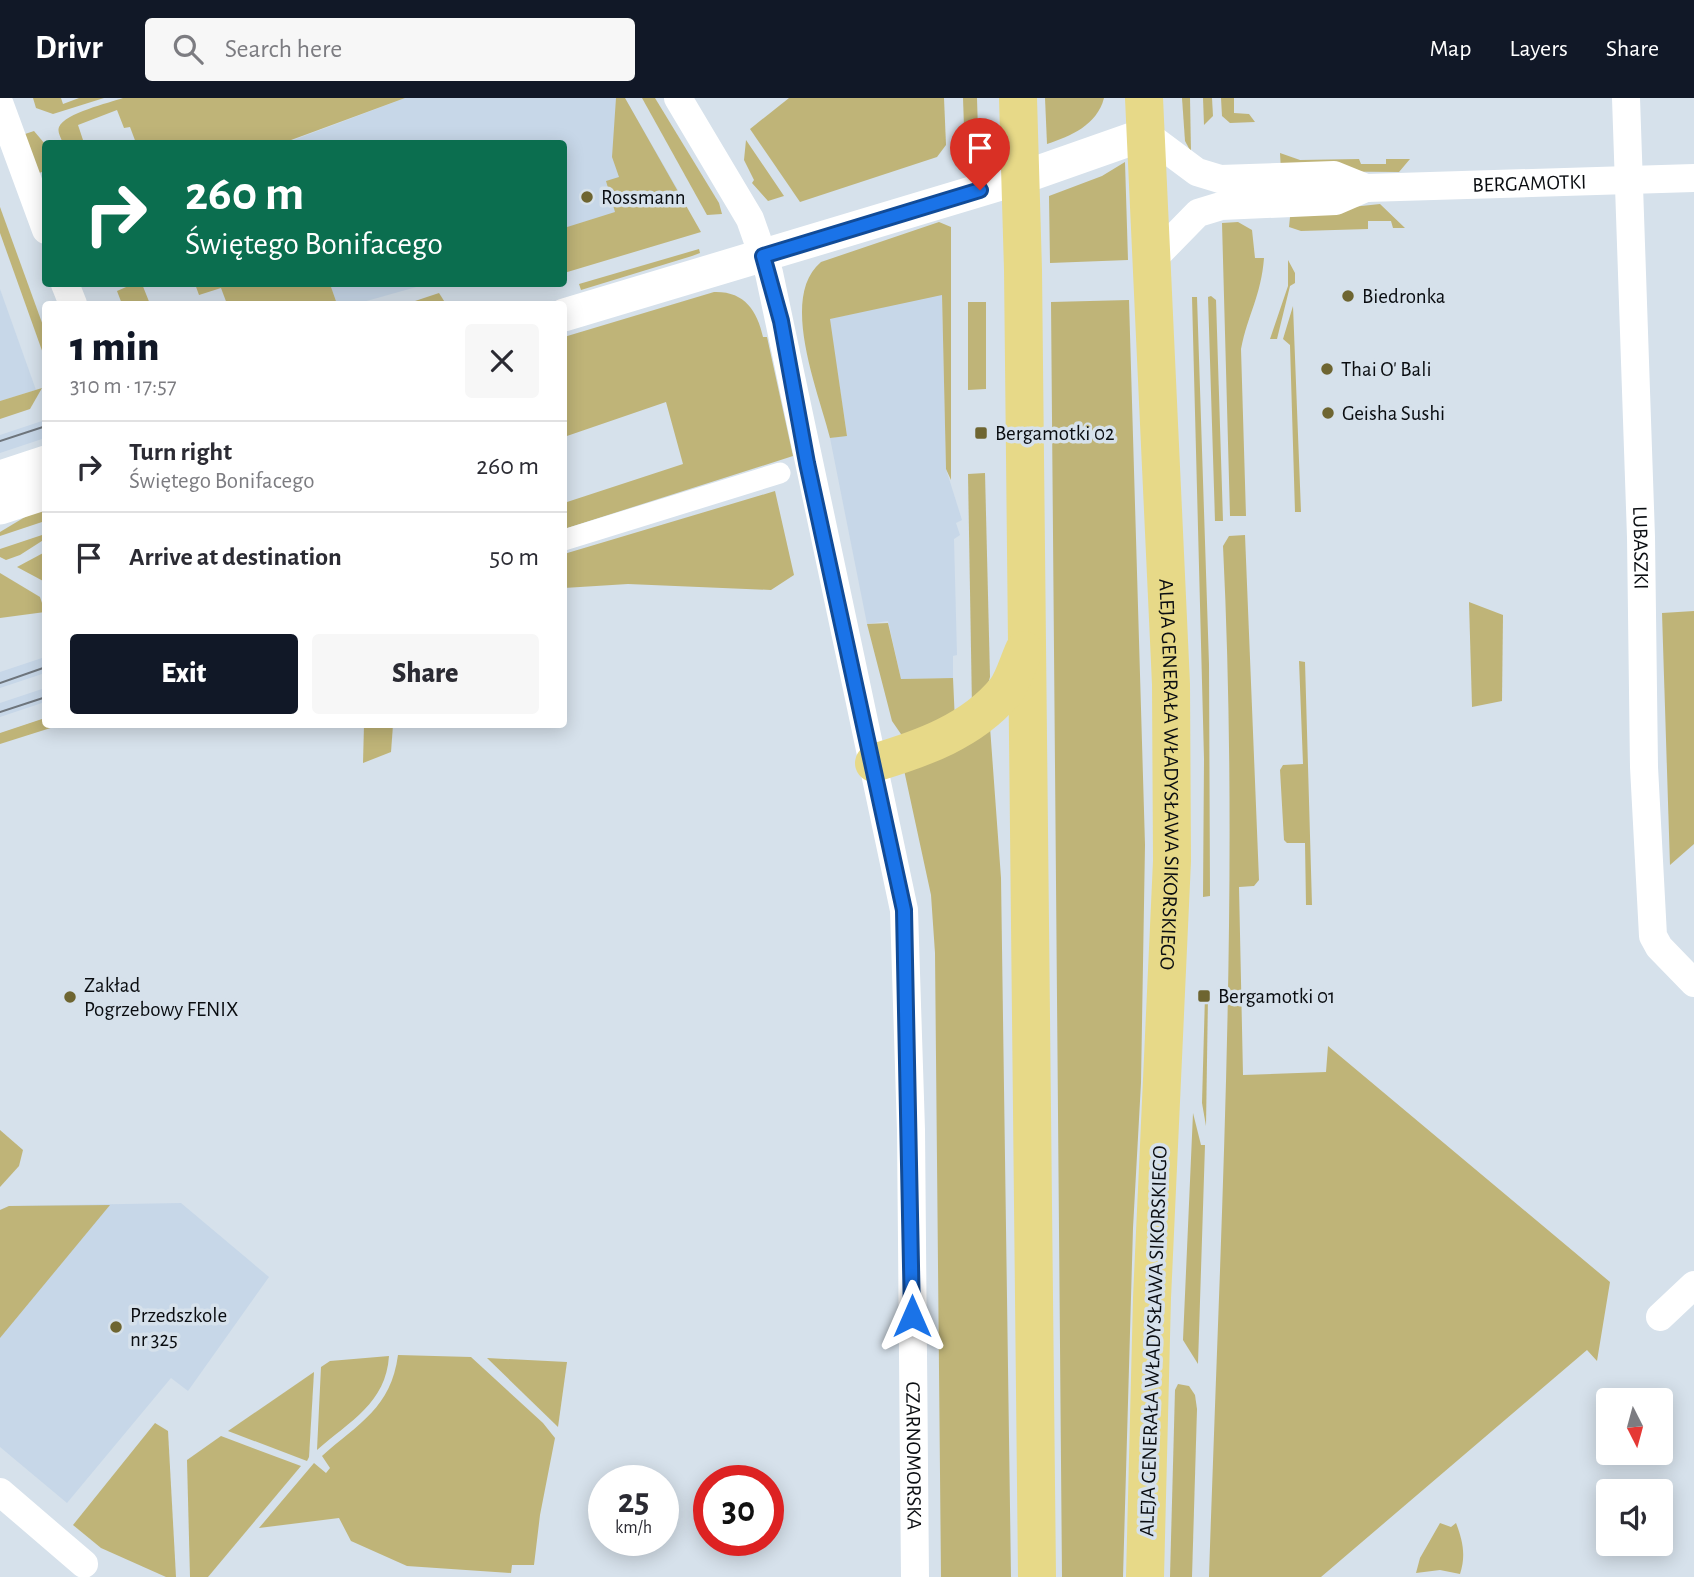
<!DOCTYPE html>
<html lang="en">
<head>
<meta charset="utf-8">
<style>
  :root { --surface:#fff; --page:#f7f7f7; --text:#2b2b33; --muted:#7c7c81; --line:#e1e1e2; --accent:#111827 }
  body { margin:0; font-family:"Alegreya Sans",sans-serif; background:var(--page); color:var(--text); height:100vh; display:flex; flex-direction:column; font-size:26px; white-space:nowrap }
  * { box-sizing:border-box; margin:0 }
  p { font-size:23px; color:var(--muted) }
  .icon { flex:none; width:38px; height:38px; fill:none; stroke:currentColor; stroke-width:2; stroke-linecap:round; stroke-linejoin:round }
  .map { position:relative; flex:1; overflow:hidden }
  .sheet { position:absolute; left:42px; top:203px; width:525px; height:427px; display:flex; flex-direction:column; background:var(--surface); border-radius:7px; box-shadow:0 4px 18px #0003 }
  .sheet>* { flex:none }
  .banner { position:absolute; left:42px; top:42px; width:525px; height:147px; border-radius:7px; box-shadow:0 4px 18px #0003; background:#0b6e4f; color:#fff; overflow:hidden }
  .needle { width:46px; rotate:174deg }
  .controls { position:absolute; left:1596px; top:1290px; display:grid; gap:14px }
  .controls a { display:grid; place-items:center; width:77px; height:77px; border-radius:7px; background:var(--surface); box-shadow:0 4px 18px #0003; font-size:35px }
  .speed { position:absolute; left:588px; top:1367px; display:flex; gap:14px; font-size:35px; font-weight:700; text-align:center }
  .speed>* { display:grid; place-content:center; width:91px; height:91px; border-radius:50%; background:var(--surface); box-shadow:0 4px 18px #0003; line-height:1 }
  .speed small { font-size:18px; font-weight:400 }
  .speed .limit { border:10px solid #d22; background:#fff; color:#111 }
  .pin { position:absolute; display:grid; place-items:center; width:60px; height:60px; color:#fff; margin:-72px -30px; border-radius:50% 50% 50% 0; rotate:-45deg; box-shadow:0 0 7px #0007 }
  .pin .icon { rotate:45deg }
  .me { position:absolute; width:77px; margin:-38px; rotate:0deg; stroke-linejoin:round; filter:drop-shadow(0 0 5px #0008) }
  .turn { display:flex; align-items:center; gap:24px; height:147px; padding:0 28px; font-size:32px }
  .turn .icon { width:91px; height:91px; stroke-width:2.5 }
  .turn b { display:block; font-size:49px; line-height:60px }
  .round { display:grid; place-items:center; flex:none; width:74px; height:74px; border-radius:7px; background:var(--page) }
  .summary { display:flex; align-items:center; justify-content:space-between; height:119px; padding:0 28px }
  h1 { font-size:42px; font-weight:800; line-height:52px; color:var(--accent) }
  .button { display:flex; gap:14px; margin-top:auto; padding:14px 28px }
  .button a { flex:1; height:80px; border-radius:7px; background:var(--accent); color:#fff; font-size:28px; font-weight:800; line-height:80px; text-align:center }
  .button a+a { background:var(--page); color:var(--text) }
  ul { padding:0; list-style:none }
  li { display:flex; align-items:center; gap:21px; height:91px; padding:0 28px; border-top:2px solid var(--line) }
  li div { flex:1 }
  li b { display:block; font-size:26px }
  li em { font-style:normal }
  header { display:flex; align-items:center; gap:42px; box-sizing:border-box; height:98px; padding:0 35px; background:var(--accent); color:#fff }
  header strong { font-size:33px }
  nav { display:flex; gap:38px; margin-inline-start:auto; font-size:24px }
  .search { width:490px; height:63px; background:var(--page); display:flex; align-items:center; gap:18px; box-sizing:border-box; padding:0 24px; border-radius:7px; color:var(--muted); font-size:26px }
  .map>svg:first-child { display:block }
</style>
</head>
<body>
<header>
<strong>Drivr</strong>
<div class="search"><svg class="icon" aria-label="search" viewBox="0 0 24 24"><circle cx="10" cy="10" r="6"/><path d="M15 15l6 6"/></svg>Search here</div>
<nav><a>Map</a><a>Layers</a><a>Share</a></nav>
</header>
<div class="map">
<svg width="1694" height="1479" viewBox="0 0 1694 1479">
  <rect width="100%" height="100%" fill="#d6e1eb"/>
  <!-- built -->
  <g fill="#c7d7e8">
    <path d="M405,0h220l53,92 -114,53v-99h-281z"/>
    <path d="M330,186h97l-71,20h-19z"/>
    <path d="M0,191l36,101 -36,11z"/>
    <path d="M942,196l4,175 16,51 -6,3 4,12 -6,4 3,116 -4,1v22l-52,1 -13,-58 -21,3 -37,-186 17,-3 -18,-116z"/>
    <path d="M45,322v18l-45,15v-18z"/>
    <path d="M45,559v16l-45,15v-16z"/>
    <path d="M45,590v14l-45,15v-14z"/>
    <path d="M181,1105l88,74 -81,114 -17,-13 -104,125 -67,-56v-237l9,-4z"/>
  </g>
  <!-- green -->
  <g fill="#bfb478">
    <path d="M33,0h28l2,6 16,-6h25l-51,16 -17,-6z"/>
    <path d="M123,0h282l-122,45h-147l-6,-16 -6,1 -7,-18 -39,15 6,18h-21c-2,-5 -6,-11 -4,-16 6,-14 50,-24 64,-29z"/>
    <path d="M616,0h9l76,134 -137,41v-45l51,-16 -9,-31 13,-4 -7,-20z"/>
    <path d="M642,0h13l64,105 3,11 -15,1z"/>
    <path d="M789,0h155l2,47 -9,12 -137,45 -50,-73z"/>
    <path d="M963,0h14l1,33 -13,25z"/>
    <path d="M1045,0h59c-7,27 -33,38 -57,46z"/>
    <path d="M1182,0h8l1,54 -6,-11z"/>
    <path d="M1203,0h9l1,18 -9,9z"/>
    <path d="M1221,0h13v15l15,1 6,8 -25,1 -8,-7z"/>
    <path d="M34,33l11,13v27l-6,2 -17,-38z"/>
    <path d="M746,42l38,56 -16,5 -16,-18 2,-3 -10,-20z"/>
    <path d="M1280,55l20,7 59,-1 2,5h25v-5h24l-11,13 -118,-1z"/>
    <path d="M1125,64l3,98 -78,3 -1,-67 53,-20z"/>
    <path d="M1380,106l25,24h-12l-2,-7h-23v8l-67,2 -12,-4 1,-10 6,-4z"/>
    <path d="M0,109l45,124v28l-45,-126z"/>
    <path d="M939,124l12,5v253l-5,-11 -4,-174 -112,24 17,117 -17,2c-12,-48 -51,-141 -9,-176z"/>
    <path d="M1238,124l14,8 3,28h9c-3,38 -16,56 -23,91l5,167h-16l-8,-293z"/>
    <path d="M699,151l1,4 -8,3 -111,34 -2,-6z"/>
    <path d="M1288,162l7,13v10l-5,3 -13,53h-7l18,-53z"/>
    <path d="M133,186h9l8,20h-28l-5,-13z"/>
    <path d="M195,186h135l7,20h-110l-6,-16 -22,7z"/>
    <path d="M714,194c30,-1 43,18 49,45h4l26,119 -229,73v-26l119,-39 -17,-62 -102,35v-100z"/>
    <path d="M439,195l7,11h-40z"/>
    <path d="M1211,198l5,4 7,221h-8l-7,-224z"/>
    <path d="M1192,199h5l12,367 1,232 -7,1 1,-138z"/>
    <path d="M1129,202l16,545 -4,238 -8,145 -10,349h-61l-11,-1275z"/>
    <path d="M968,204h18v87l-18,1z"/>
    <path d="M1293,208l8,206h-6l-5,-167 -7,-6z"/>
    <path d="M42,290l-12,21 -30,10v-18z"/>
    <path d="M985,375l5,204 -4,14 -14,16 -4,-233z"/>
    <path d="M775,393l19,84 -23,15 -143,-6 -64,4v-34z"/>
    <path d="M45,407v16l-45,15v-4z"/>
    <path d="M45,436v5l-25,16 -14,5 -6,-3v-8z"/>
    <path d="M1245,437l14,345 -5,6 -15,1 4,188 83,-3 2,-26 282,236 -13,79 -10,-11 -266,227h-112c11,-343 31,-687 14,-1031l6,-10z"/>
    <path d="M45,454v30l-28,-15z"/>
    <path d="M0,475l40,24 5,15 -45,6z"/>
    <path d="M1469,504l34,13 -1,86 -30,6z"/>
    <path d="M1694,513v233l-24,21 -8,-252z"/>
    <path d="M888,525l13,56 52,-1 2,44 -52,15 -11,-16 -25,-97z"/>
    <path d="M1299,563l6,1 7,243h-6l-1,-62h-18l-3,-3 -4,-70 3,-5 20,-1z"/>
    <path d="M45,620l1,6 14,1 -60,19v-11z"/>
    <path d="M364,627h29l-2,27 -28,11z"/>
    <path d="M990,629l11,151 10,699h-70l-6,-624 -4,-58 -27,-125z"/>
    <path d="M1205,897l3,1 -2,130 -4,-23z"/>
    <path d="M1193,1015l8,32h4l-7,219 -15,-24z"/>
    <path d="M0,1032l23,20 -4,16 -19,21z"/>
    <path d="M110,1107l-110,133v-128l9,-4z"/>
    <path d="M398,1257l73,2 72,66 12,15 -15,77 -6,50h-22l-1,8 -104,-7 -56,-25 -12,-23 -80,10 55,-65 12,10 4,-5 -8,-12c37,-33 69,-48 76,-101z"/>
    <path d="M389,1258c-3,47 -39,65 -72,94l4,-83 9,-6z"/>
    <path d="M487,1260l80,4 -9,65z"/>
    <path d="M314,1274l-5,85 -2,4 -79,-30z"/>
    <path d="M1178,1286l11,2 6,9 2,14 -5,168h-22l5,-187z"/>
    <path d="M155,1325l13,8 8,146h-10l-65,-29 -28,-23z"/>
    <path d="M221,1338l80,30 -93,111h-18l-3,-117z"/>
    <path d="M1440,1425l11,4 5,-4c7,18 10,33 4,51l-20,-4 -24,3 4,-15z"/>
  </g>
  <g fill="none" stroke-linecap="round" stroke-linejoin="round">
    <!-- pedestrian -->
    <path stroke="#fff" stroke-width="21" d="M564,442l216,-67"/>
    <!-- minor -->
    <g stroke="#fff" stroke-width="28">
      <path id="s1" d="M678,0l72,121 19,54 135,637 7,220 4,447"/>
      <path id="s2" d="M1626,0l15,439 3,230 9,169 6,11 35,36"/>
      <path d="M0,7l46,125"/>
      <path d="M1146,36l51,38 23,7 114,-4 32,13"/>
      <path id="s3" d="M1152,162l46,-47 23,-7 115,-5 30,-13 328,-10"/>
      <path d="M65,186l8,20"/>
      <path d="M1660,1219l34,-32"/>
      <path d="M0,1394l84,72"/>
    </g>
    <!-- tertiary -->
    <g stroke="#fff" stroke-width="33">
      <path d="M564,217l457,-137 125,-44"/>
      <path d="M0,379l46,-15"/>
      <path d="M0,410l46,-15"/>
    </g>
    <!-- primary -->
    <g stroke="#e7d988" stroke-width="38">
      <path d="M1018,0l5,172 14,1307"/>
      <path id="s4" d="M1144,0l27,586 1,177 -20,437 -7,279"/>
      <path d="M874,665c47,-14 99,-32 132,-73 8,-11 12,-27 18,-40"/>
    </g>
    <!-- tram -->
    <g stroke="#6e757c" stroke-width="2">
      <path d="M0,343l46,-15"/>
      <path d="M0,585l46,-16"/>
      <path d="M0,614l46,-15"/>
    </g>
  </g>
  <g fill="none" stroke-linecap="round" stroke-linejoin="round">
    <!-- route casing -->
    <g stroke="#114b97" stroke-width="18">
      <path id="route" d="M912,1218l-8,-406 -97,-447 -26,-142 -18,-65 217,-66"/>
    </g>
    <!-- route -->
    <use href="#route" stroke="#1a73e8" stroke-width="12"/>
  </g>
  <!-- markers -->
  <g fill="#6e6531" stroke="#d6e1eb" stroke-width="2.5">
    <circle cx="587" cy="99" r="7"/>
    <circle cx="1348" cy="198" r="7"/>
    <circle cx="1327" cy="271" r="7"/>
    <circle cx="1328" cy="315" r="7"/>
    <rect x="974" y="328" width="14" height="14" rx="3.5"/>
    <rect x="1197" y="891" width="14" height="14" rx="3.5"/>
    <circle cx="70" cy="899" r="7"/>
    <circle cx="116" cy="1229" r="7"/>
  </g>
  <g text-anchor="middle" stroke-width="7" stroke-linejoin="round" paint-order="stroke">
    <!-- street labels -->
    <g font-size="21" fill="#0a0d11" stroke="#d6e1eb">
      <text dy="7" stroke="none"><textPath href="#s3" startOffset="401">BERGAMOTKI</textPath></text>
      <text dy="7" stroke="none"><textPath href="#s2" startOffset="450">LUBASZKI</textPath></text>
      <text dy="7" stroke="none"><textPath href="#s4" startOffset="677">ALEJA GENERAŁA WŁADYSŁAWA SIKORSKIEGO</textPath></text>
      <text transform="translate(1153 1243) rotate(-88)" y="7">ALEJA GENERAŁA WŁADYSŁAWA SIKORSKIEGO</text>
      <text dy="7" stroke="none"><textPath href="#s1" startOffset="1395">CZARNOMORSKA</textPath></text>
    </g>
    <!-- poi labels -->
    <g font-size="21" fill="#0a0d11" stroke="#d6e1eb" text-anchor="start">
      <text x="601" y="106">Rossmann</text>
      <text x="1362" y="205">Biedronka</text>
      <text x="1341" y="278">Thai O' Bali</text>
      <text x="1342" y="322">Geisha Sushi</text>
      <text x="995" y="342">Bergamotki 02</text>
      <text x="84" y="894">Zakład<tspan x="84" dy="24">Pogrzebowy FENIX</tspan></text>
      <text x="1218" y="905">Bergamotki 01</text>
      <text x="130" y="1224">Przedszkole<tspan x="130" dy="24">nr 325</tspan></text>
    </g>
  </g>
</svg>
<div class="controls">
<a><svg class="needle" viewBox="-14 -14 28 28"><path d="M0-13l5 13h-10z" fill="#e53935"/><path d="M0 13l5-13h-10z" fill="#7c7c81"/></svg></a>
<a><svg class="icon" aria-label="sound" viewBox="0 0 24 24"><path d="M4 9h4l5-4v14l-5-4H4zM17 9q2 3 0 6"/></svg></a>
</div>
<div class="speed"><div>25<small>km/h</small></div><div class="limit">30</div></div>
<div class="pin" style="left:980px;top:92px;background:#d93025"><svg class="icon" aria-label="arrive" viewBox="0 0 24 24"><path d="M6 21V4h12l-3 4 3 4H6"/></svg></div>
<svg class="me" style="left:912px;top:1218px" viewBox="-20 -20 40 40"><path d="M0-17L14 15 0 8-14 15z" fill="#1a73e8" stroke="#fff" stroke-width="4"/></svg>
<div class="banner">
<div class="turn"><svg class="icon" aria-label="right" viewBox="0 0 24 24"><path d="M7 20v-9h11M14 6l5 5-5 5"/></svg><div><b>260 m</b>Świętego Bonifacego</div></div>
</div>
<section class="sheet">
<div class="summary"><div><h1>1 min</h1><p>310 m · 17:57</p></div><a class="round"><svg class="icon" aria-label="close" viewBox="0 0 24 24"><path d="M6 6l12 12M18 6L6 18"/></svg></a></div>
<ul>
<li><svg class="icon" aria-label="right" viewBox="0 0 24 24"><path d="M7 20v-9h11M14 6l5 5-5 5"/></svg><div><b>Turn right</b><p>Świętego Bonifacego</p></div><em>260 m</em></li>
<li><svg class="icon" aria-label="arrive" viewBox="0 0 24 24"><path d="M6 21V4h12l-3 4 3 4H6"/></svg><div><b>Arrive at destination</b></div><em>50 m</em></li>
</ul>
<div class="button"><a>Exit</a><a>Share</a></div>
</section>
</div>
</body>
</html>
